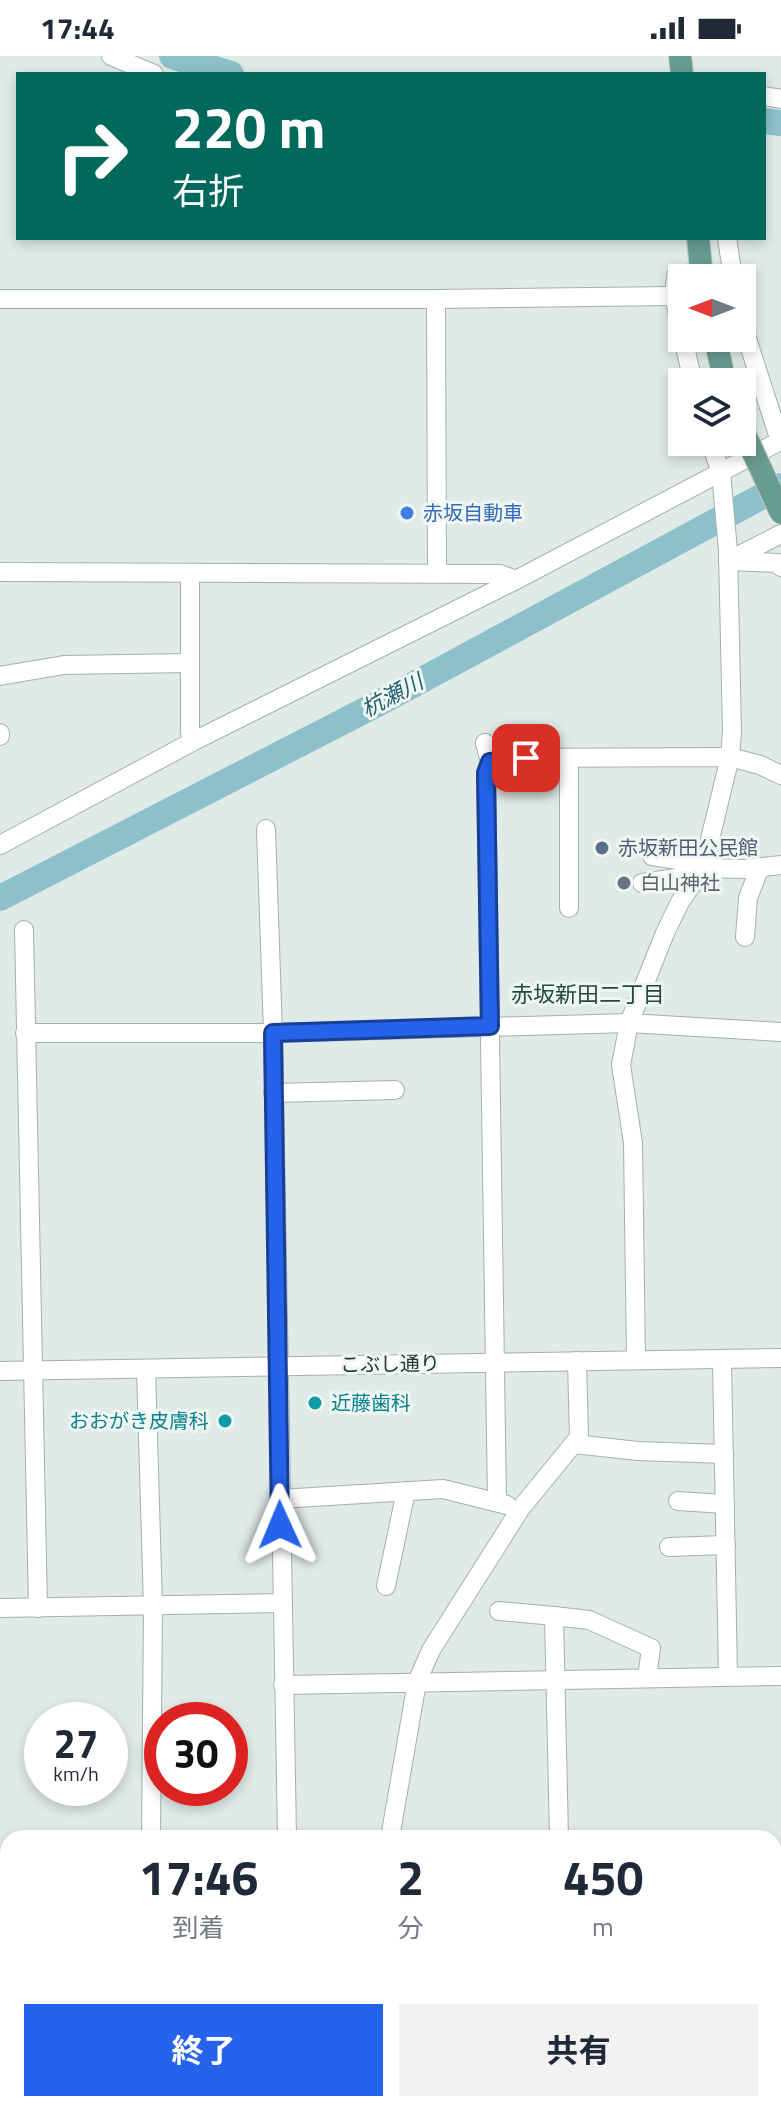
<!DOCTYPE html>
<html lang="ja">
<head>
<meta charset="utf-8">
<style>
  :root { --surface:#fff; --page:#f2f2f3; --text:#1f2937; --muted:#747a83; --accent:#2563eb }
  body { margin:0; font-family:"Titillium Web","Noto Sans JP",sans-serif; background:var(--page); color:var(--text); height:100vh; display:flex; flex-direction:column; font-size:30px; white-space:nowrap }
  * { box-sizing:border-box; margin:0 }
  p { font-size:26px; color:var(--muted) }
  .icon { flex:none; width:44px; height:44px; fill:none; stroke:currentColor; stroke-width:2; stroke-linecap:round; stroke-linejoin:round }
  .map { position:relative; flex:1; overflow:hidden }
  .sheet { position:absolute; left:0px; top:1774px; width:782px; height:282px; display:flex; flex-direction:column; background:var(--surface); border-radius:24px 24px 0 0; box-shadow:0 4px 12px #0003 }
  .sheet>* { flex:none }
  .hud { position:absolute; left:16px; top:16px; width:750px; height:168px; border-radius:0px; box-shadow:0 4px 12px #0003; background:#00695c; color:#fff; overflow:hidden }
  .needle { width:52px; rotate:270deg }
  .buttons { position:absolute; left:668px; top:208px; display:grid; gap:16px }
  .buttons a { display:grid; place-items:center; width:88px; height:88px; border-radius:0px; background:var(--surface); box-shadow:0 4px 12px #0003; font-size:40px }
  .speed { position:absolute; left:24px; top:1646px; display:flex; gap:16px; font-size:40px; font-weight:700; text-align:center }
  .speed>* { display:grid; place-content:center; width:104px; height:104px; border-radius:50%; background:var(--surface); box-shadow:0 4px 12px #0003; line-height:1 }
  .speed small { font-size:20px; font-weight:400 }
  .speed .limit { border:12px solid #d22; background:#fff; color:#111 }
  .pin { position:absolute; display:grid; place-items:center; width:68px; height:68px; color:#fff; margin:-34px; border-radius:16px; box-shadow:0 4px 12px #0006 }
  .me { position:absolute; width:88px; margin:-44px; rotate:359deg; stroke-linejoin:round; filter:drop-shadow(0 0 6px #0008) }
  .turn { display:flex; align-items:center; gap:28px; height:168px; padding:0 24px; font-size:36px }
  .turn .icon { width:104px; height:104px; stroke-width:2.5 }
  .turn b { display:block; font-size:56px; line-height:68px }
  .eta { display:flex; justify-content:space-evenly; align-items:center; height:136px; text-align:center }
  .eta b { font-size:48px; font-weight:700; line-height:56px }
  .primary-button { display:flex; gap:16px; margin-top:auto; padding:16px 24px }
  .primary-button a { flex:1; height:92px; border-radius:0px; background:var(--accent); color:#fff; font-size:32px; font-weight:700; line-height:92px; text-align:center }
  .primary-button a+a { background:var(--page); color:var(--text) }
  .status { display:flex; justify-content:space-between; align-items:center; height:56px; padding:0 40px; background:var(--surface); direction:ltr }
  .status svg { height:22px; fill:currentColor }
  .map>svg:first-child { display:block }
</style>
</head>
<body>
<div class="status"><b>17:44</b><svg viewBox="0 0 49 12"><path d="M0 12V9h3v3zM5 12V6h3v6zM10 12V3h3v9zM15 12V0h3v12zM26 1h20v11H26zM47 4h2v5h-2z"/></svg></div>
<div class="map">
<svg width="781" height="2055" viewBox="0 0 781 2055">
  <rect width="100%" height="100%" fill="#e0eae6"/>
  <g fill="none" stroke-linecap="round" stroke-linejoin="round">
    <!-- stream -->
    <path stroke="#8cc0cb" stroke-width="4" d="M0,2044h8"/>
    <!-- river -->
    <g stroke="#8cc0cb" stroke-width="26">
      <path d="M172,0l59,18"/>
      <path d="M764,65l17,2"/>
      <path d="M0,842l383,-197 398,-215"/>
    </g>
    <!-- minor casing -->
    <g stroke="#a3b1ad" stroke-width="20">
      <g id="minor">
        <path d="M111,0l43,18"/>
        <path d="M764,40l17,3"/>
        <path d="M727,182l6,40"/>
        <path d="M0,243h438l236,-3"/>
        <path d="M436,243l1,274"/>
        <path d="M682,277l-8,-37 2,-20 25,-5"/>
        <path d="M683,282l10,44"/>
        <path d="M728,505l53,-27"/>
        <path d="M730,505l48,2 3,4"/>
        <path d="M0,516l500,2 16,6"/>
        <path d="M190,518v158l2,10"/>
        <path d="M0,620l64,-11 125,-2"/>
        <path d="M0,677v3"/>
        <path d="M485,687l5,19 -4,11 11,729"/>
        <path d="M569,702v150"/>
        <path d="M490,706l15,-4 225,-1 30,8 21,10"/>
        <path d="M266,773l7,204 14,805"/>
        <path d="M0,789l192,-103 324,-162 264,-139 -38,-118"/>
        <path d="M652,800l52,8"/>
        <path d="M703,812l42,1 36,-4"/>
        <path d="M642,827l56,-8"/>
        <path d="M24,874l14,678"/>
        <path d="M745,881l3,-39 12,-31"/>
        <path d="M25,977h248l356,-10 152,9"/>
        <path d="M273,1037l122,-3"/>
        <path d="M636,1304l-3,-217 -12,-78 8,-42 36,-90 15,-31 23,-34 27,-111 2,-26 -4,-180 -7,-79 -11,-30"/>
        <path d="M722,1304l6,317"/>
        <path d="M146,1313l7,237 -2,232"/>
        <path d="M0,1315l781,-13"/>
        <path d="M574,1388l64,7 86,3"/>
        <path d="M280,1443l163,-10 64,16"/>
        <path d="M678,1445l47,3"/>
        <path d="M669,1491l57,-2"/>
        <path d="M386,1530l20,-95"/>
        <path d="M0,1552l282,-5"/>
        <path d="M499,1555l55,5 5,222"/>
        <path d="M554,1560l35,4 62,28 -4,30"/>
        <path d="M283,1629l498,-9"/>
        <path d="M390,1782l27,-156 14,-32 90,-142 58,-71 -2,-76"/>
        <path d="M774,1839h7"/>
        <path d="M774,1925l7,-4"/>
        <path d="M774,1999l7,-39"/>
        <path d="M0,2035h8"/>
        <path d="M774,2041h7"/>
        <path d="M355,2048v7"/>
        <path d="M461,2048v7"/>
        <path d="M560,2055v-7"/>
        <path d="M758,2055l2,-7"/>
      </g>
    </g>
    <!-- major casing -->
    <g stroke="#bdc4c2" stroke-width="24">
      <g id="major">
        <path d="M680,0l2,18"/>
        <path d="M698,182l4,40"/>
        <path d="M715,282l10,44"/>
      </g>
    </g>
    <!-- minor -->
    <use href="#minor" stroke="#fff" stroke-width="18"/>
    <!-- major -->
    <use href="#major" stroke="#689c8f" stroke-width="22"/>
    <!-- major-bridge casing -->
    <g stroke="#bdc4c2" stroke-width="24" stroke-linecap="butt">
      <path id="major-bridge" d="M742,372l39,85"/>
    </g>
    <!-- major-bridge -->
    <use href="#major-bridge" stroke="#689c8f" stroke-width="22"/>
  </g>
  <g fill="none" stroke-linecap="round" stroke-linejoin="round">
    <!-- route casing -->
    <g stroke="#184099" stroke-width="20">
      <path id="route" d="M280,1469l-7,-492 217,-7 -4,-253 4,-11 36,-4"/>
    </g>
    <!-- route -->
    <use href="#route" stroke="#2563eb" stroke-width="14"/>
  </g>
  <!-- markers -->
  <circle fill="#3f7fe0" stroke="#f0f7f3" stroke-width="3" cx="407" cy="457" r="8"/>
  <circle fill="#5c6f8a" stroke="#f0f7f3" stroke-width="3" cx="602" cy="792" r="8"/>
  <circle fill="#6b7280" stroke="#f0f7f3" stroke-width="3" cx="624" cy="827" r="8"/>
  <g fill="#0f9aa8" stroke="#f0f7f3" stroke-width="3">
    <circle cx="315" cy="1347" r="8"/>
    <circle cx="225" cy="1365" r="8"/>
  </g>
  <g text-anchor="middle" stroke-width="6" stroke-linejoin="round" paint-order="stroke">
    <!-- shop labels -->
    <g font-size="20" fill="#366cbe" stroke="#f0f7f3" text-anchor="start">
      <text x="423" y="464">赤坂自動車</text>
    </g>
    <!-- service labels -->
    <g font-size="20" fill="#4e5e75" stroke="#f0f7f3" text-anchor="start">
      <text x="618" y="799">赤坂新田公民館</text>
    </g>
    <!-- worship labels -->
    <g font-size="20" fill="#5b616d" stroke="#f0f7f3" text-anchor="start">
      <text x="640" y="834">白山神社</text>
    </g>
    <!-- street labels -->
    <g font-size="20" fill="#223933" stroke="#f0f7f3">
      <text transform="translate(390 1308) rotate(-1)" y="7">こぶし通り</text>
    </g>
    <!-- culture labels -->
    <g font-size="20" fill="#0d838f" stroke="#f0f7f3" text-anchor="start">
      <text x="331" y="1354">近藤歯科</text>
      <text x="209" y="1372" text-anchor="end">おおがき皮膚科</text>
    </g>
    <!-- water labels -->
    <g font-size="22" font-style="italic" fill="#21616f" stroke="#f0f7f3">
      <text transform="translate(392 639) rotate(-28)" y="8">杭瀬川</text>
    </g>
    <!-- neighbourhood labels -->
    <g font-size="22" fill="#20493f" stroke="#f0f7f3">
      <text x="588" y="946">赤坂新田二丁目</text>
    </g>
  </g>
</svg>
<div class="buttons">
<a><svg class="needle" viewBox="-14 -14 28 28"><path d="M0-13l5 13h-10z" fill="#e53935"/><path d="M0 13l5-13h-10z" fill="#747a83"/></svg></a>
<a><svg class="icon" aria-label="layers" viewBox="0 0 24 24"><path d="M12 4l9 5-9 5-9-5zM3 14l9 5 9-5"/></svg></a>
</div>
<div class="speed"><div>27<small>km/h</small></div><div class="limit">30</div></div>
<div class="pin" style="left:526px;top:702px;background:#d93025"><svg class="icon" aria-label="arrive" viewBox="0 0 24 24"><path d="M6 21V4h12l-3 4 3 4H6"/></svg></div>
<svg class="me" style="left:280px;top:1469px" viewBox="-20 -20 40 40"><path d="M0-17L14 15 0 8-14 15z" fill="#2563eb" stroke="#fff" stroke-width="4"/></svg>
<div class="hud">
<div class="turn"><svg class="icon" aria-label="right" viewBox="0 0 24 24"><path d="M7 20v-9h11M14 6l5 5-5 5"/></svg><div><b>220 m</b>右折</div></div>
</div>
<section class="sheet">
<div class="eta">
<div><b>17:46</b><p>到着</p></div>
<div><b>2</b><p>分</p></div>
<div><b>450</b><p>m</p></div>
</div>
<div class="primary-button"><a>終了</a><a>共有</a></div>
</section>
</div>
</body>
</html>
